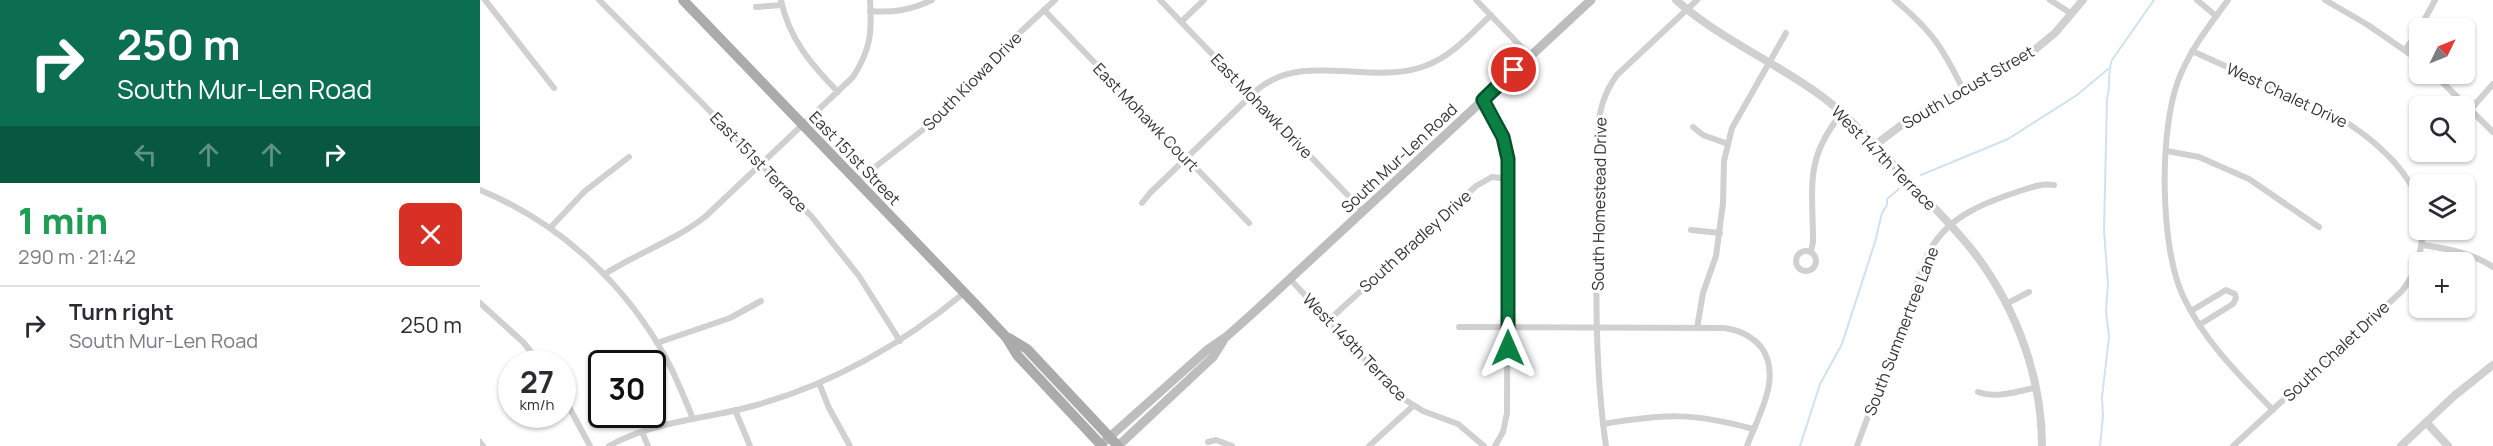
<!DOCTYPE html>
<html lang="en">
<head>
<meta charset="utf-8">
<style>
  :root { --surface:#fff; --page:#f2f2f3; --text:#2b2b33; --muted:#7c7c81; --line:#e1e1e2 }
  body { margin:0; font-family:Manrope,sans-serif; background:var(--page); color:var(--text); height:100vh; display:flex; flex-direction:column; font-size:22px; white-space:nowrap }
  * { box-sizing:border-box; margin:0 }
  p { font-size:20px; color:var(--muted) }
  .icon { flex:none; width:33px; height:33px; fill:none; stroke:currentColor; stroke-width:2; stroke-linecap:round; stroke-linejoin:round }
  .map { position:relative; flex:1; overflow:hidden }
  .details { display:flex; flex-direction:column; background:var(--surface); width:480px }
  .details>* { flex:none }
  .hud { background:#0b6e4f; color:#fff; overflow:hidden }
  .needle { width:39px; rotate:47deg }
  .controls { position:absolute; left:1929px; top:18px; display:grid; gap:12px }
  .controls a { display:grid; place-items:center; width:66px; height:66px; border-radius:9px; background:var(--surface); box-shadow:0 2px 4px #0004; font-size:30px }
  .speed { position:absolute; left:18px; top:350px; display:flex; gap:12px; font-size:30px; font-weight:700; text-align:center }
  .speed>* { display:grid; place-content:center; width:78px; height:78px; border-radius:50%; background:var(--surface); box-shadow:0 2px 4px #0004; line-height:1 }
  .speed small { font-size:15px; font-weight:400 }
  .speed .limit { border:3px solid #111; border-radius:9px; background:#fff; color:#111 }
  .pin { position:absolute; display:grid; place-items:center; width:51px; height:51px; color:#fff; margin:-26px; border:3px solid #fff; border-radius:50%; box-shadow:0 2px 6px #0007 }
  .me { position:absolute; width:66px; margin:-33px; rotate:0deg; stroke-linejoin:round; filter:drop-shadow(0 0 4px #0008) }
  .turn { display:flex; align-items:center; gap:21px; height:126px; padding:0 18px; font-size:27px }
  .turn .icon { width:78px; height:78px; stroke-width:2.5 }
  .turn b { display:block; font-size:42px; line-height:51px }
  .lanes { display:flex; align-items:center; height:57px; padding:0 18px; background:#0003; justify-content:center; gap:30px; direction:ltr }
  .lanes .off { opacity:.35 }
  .round { display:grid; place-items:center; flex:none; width:63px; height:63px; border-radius:9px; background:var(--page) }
  .head { display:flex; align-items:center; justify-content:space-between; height:102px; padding:0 18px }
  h1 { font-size:36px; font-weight:800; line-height:45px; color:#1e9e55 }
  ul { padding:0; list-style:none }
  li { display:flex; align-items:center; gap:18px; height:78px; padding:0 18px; border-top:2px solid var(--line) }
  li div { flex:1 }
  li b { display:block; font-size:22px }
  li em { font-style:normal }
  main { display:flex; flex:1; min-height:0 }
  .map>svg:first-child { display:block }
</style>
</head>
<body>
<main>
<section class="details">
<div class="hud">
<div class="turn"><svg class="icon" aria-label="right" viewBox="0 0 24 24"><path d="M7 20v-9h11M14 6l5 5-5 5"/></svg><div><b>250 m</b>South Mur-Len Road</div></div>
<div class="lanes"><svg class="icon off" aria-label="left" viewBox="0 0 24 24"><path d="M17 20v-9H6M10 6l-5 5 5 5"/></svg><svg class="icon off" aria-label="ahead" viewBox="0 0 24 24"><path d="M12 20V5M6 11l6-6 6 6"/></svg><svg class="icon off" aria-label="ahead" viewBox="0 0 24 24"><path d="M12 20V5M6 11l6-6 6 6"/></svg><svg class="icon" aria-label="right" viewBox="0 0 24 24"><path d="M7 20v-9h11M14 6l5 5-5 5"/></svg></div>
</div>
<div class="head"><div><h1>1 min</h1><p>290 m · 21:42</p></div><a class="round" style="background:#d93025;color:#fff"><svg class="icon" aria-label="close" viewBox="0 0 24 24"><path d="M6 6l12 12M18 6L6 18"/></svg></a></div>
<ul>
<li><svg class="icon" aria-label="right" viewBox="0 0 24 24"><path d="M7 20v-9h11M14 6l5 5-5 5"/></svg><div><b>Turn right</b><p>South Mur-Len Road</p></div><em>250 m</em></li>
</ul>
</section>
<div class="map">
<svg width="2013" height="446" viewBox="0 0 2013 446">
  <rect width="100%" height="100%" fill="#fff"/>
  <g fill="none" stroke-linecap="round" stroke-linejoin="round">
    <!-- stream -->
    <g stroke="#cfe2ee" stroke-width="2">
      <path d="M1441,175l87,-36 69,-44 31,-26"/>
      <path d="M1320,446l20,-62 22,-40 33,-102 7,-29 5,-8v-6l12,-10"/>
      <path d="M1620,446l3,-30 -1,-19 7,-60 -3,-26 2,-28 -4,-52 3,-132c4,-14 0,-26 5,-39l42,-60"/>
    </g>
    <!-- minor -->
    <g stroke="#d0d0d0" stroke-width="6">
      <path d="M5,0l69,88"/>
      <path d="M119,0l104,104 109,113 47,59 41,65"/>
      <path d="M301,0c8,39 30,64 57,92"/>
      <path d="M680,0l203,211"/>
      <path d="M996,0l54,56"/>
      <path d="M1415,0c38,32 47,47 69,91"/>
      <path d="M1570,0l22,14"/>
      <path d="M1717,0l19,16"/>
      <path d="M1748,0c-19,26 -39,51 -50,81 -19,51 -18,166 5,215 21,45 56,79 90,114"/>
      <path d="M1845,0l43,25 52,36"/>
      <path d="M276,7l26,-2"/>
      <path d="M564,10l205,213"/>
      <path d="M390,11c24,2 41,-1 62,-11"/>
      <path d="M701,22l23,-22"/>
      <path d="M1940,28l15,-28"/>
      <path d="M1925,50l15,-21"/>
      <path d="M1712,51l146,66c33,20 69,50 82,87"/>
      <path d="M1954,74l59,58"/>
      <path d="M1003,100l21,37 4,22 -1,254 -4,19 -8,14"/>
      <path d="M1991,109l22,-25"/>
      <path d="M1213,127l10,8 25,9"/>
      <path d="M1687,151l32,6 50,22 70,48"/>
      <path d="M377,181l85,-66 57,-63 56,-52"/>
      <path d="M0,190c80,33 146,94 187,170 10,19 18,39 26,59"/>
      <path d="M662,203l8,-10 108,-104c47,-38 113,-3 167,-23 27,-10 46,-32 66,-51"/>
      <path d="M70,228l35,-37 44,-34"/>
      <path d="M1211,230l29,3"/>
      <path d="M1942,245c26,4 49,7 71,22"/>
      <circle cx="1326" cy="261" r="10"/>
      <path d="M1331,252l2,-10c0,-56 -9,-83 29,-129"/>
      <path d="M125,274c32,-21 70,-33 101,-58l147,-139c18,-28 19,-45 17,-77"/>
      <path d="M810,279l109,117 24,15 35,13 26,22"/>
      <path d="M0,303l43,39 17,21"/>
      <path d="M1526,304l23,-12"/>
      <path d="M1711,311l35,-21 9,4 1,4 -3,6 -34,21"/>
      <path d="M849,320l147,-134 16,-9 16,2"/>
      <path d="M979,327l265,1c15,2 27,7 37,19 22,29 -3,69 -14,99"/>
      <path d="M1217,328l6,-35 13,-37 7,-53 1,-42 8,-33 54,-95"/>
      <path d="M177,343l73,-25 31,-17"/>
      <path d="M339,383l10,25 21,38"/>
      <path d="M1498,392c19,7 38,-1 58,-4"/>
      <path d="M82,394l28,52"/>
      <path d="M255,410l15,36"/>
      <path d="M1123,424c61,-10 90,-12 150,5"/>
      <path d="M162,432l6,14"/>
      <path d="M0,442l3,4"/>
      <path d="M728,442l8,-2 16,6"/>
      <path d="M129,446c44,-25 97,-27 144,-40 80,-22 148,-61 211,-113"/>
      <path d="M889,446l44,-40"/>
      <path d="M1126,446c-15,-103 -8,-210 -8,-314 1,-22 6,-39 19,-57l80,-75"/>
      <path d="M1377,446l70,-190c17,-37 53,-52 90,-64 12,-4 24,-9 37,-7"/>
      <path d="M1753,446l168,-154c16,-19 20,-39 22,-62"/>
    </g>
    <!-- tertiary -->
    <g stroke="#d0d0d0" stroke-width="8">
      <path d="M1196,0c45,40 100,62 148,98 31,24 57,54 85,83 22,24 47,48 67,74 41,55 66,123 66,191"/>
      <path d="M1395,145l36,-27 78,-40 43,-26 23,-19 28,-33"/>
      <path d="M1946,422l22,24"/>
      <path d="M1921,446l53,-50 39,-31"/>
    </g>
    <!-- secondary -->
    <g stroke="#bdbdbd" stroke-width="9">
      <path d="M624,442l103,-92 19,-13 27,-24 338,-313"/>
      <path d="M638,446l95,-89 10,-16"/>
    </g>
    <!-- primary -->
    <g stroke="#ababab" stroke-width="10">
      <path d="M203,0l295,307 28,30 11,18 85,91"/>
      <path d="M529,338l18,11 91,97"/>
    </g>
  </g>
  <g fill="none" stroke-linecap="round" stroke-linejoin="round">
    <!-- route casing -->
    <g stroke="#07532c" stroke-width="15">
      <path id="route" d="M1028,348v-189l-5,-22 -20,-37 31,-30"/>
    </g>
    <!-- route -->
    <use href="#route" stroke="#0b8043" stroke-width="10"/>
  </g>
  <g text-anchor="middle" stroke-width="6" stroke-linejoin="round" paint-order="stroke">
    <!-- street labels -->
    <g font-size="16" fill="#333" stroke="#fff">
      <text transform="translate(492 81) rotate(-45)" y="6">South Kiowa Drive</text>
      <text transform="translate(1488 87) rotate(-30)" y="6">South Locust Street</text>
      <text transform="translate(1807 95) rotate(25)" y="6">West Chalet Drive</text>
      <text transform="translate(782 106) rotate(46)" y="6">East Mohawk Drive</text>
      <text transform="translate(666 117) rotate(46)" y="6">East Mohawk Court</text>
      <text transform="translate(375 158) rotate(46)" y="6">East 151st Street</text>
      <text transform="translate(919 158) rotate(-43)" y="6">South Mur-Len Road</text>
      <text transform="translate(1404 158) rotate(45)" y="6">West 147th Terrace</text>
      <text transform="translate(279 162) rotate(46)" y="6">East 151st Terrace</text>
      <text transform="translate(1119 204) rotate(-89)" y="6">South Homestead Drive</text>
      <text transform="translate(935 241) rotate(-42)" y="6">South Bradley Drive</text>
      <text transform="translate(1421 331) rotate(-69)" y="6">South Summertree Lane</text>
      <text transform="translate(875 347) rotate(46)" y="6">West 149th Terrace</text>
      <text transform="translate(1856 351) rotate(-43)" y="6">South Chalet Drive</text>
    </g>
  </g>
</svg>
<div class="controls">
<a><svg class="needle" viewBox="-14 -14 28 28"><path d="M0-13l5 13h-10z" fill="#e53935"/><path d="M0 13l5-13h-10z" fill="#7c7c81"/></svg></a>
<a><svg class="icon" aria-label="search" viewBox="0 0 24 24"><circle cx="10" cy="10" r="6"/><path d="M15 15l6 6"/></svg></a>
<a><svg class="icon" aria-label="layers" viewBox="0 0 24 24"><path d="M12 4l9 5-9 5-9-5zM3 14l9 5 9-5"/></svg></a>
<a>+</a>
</div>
<div class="speed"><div>27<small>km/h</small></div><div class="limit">30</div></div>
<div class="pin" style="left:1034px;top:70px;background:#d93025"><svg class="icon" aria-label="arrive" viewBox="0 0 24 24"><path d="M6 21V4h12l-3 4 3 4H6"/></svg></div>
<svg class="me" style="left:1028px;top:348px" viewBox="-20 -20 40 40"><path d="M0-17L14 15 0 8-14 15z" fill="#0b8043" stroke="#fff" stroke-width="4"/></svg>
</div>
</main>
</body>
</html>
